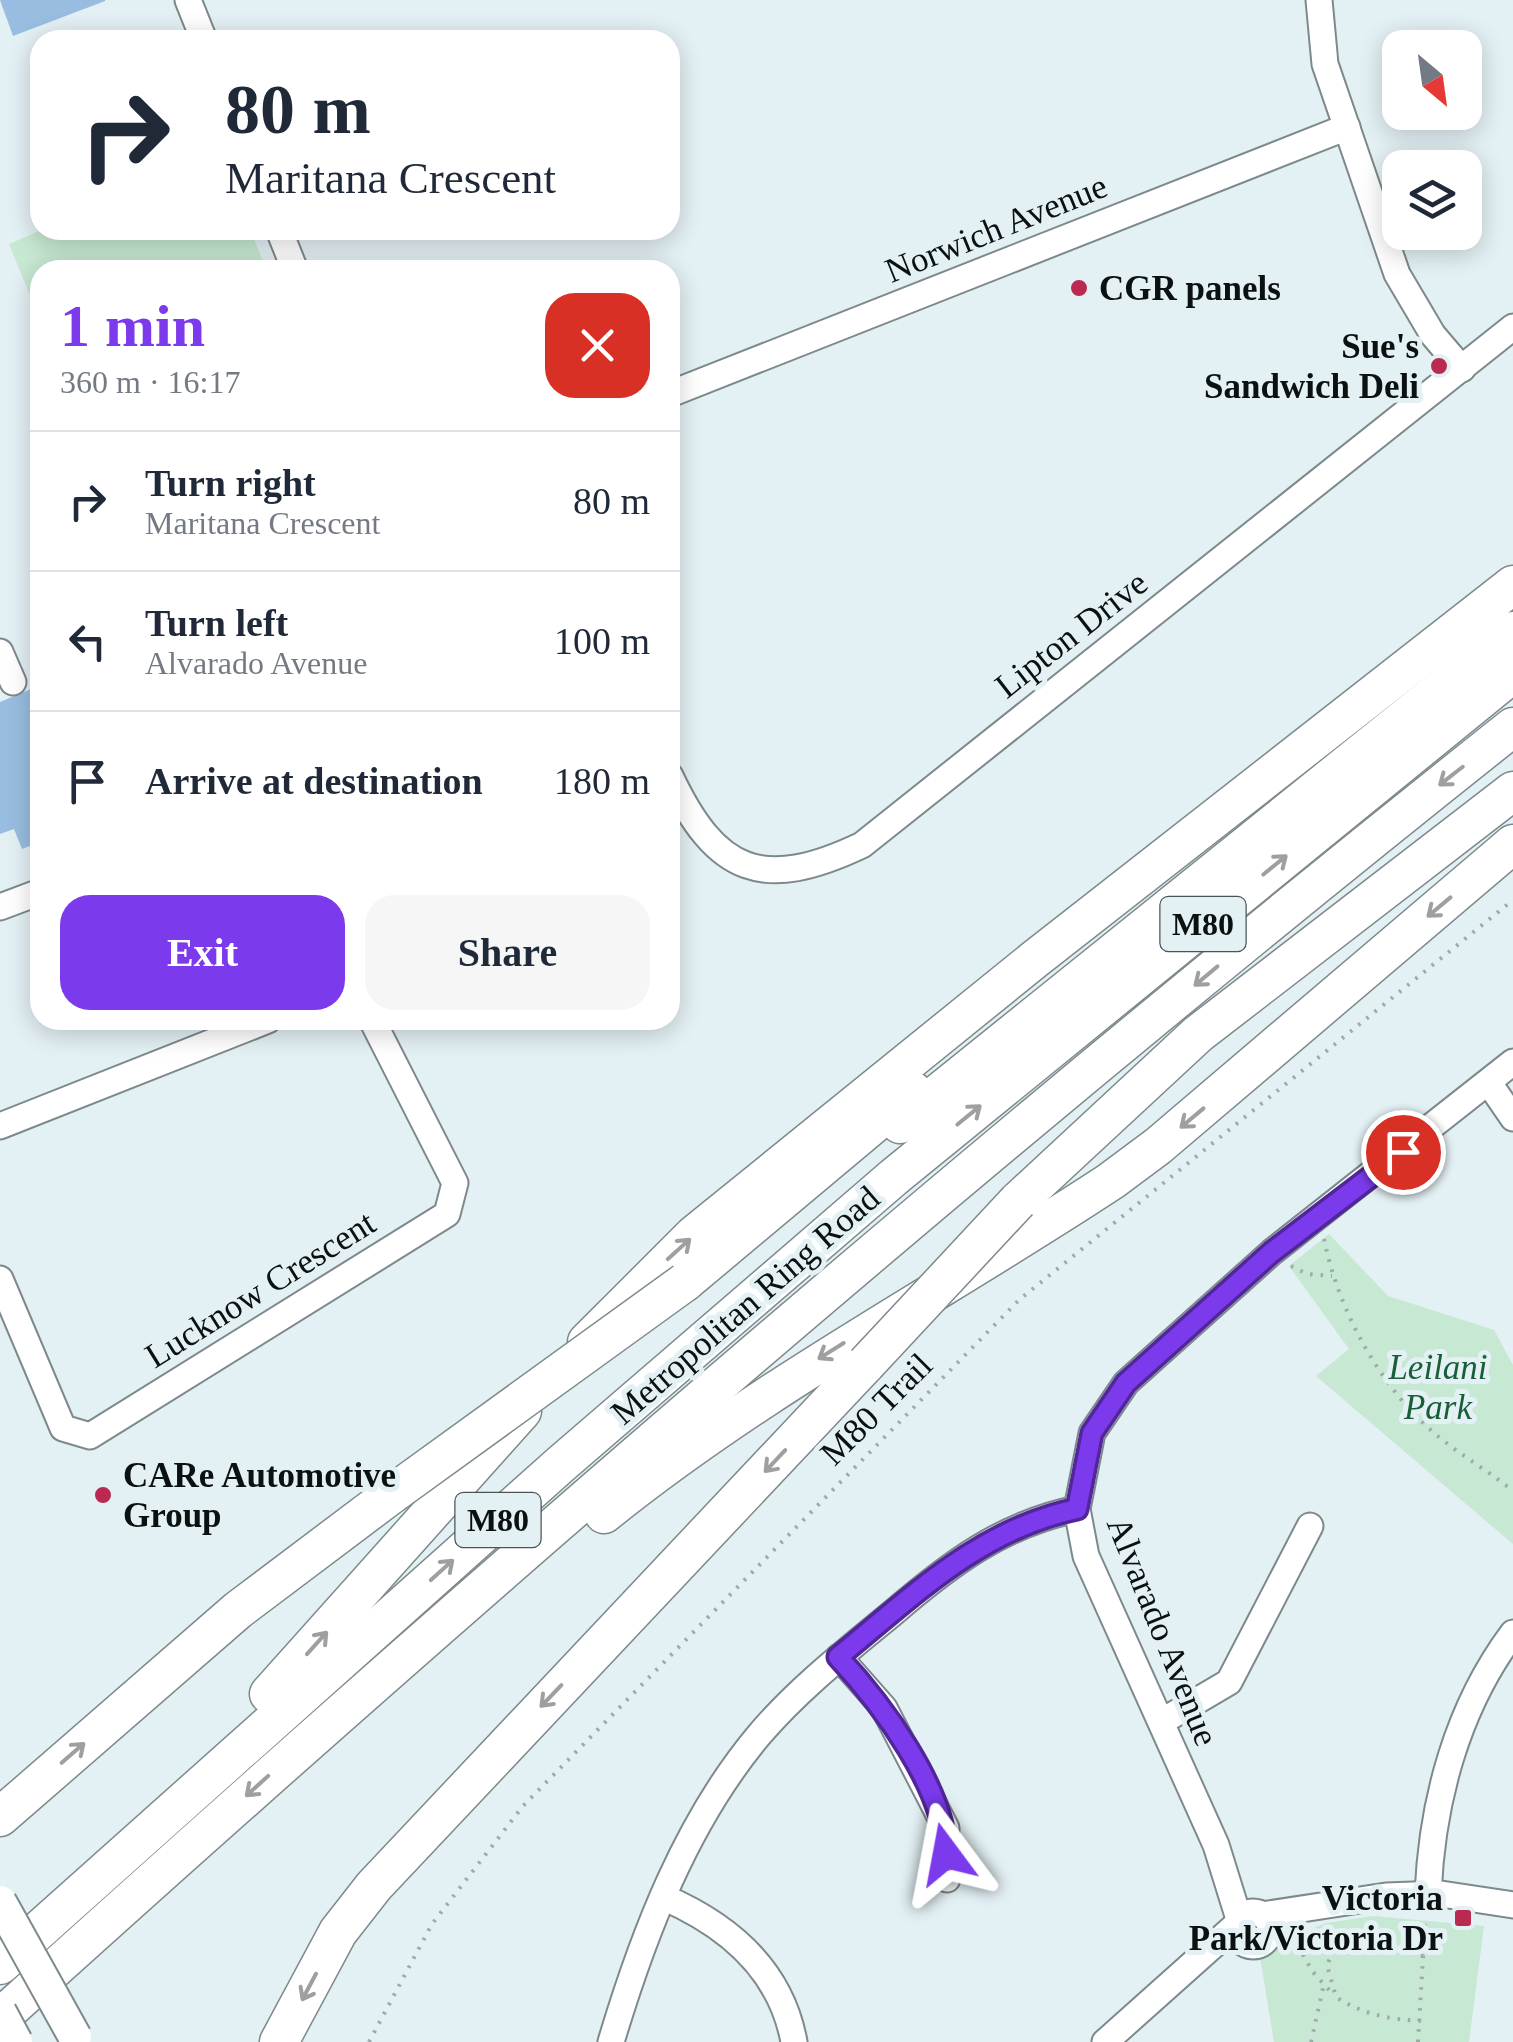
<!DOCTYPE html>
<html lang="en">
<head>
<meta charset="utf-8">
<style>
  :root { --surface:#fff; --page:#f6f6f7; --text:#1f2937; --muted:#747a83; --line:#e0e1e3; --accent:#7c3aed }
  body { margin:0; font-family:"Times New Roman",serif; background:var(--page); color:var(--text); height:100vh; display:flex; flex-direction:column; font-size:38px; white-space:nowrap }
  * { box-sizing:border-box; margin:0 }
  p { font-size:32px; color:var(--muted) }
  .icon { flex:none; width:55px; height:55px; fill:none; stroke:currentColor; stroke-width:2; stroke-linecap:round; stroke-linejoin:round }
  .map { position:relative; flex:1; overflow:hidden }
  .details { position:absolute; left:30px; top:260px; width:650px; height:770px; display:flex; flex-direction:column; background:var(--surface); border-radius:30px; box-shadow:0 5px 25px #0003 }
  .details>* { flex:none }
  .top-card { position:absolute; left:30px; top:30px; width:650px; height:210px; border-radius:30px; box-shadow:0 5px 25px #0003; background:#fff; color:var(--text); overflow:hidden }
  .needle { width:65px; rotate:151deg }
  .controls { position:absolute; left:1382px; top:30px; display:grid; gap:20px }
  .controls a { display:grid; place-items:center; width:100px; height:100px; border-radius:20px; background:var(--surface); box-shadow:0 5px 25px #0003; font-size:50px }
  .pin { position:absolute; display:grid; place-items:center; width:85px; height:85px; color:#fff; margin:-42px; border:5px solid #fff; border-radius:50%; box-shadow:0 2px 10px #0007 }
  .me { position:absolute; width:110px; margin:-55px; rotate:347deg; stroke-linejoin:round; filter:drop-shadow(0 0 8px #0008) }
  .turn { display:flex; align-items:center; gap:35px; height:210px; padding:0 30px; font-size:45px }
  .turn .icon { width:130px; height:130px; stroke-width:2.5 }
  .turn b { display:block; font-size:70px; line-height:85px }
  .round { display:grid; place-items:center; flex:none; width:105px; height:105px; border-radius:30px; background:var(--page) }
  .head { display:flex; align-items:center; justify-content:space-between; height:170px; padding:0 30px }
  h1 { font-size:60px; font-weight:600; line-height:75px; color:var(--accent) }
  .button { display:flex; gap:20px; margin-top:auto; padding:20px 30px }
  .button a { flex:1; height:115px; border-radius:30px; background:var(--accent); color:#fff; font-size:40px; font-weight:600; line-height:115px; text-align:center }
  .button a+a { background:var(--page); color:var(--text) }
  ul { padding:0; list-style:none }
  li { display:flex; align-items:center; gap:30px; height:140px; padding:0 30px; border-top:2px solid var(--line) }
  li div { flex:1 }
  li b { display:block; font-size:38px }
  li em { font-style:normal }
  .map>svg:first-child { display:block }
</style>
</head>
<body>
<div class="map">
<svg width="1513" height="2042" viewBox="0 0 1513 2042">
  <rect width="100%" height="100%" fill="#e3f0f4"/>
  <!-- green -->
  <g fill="#c7e8d2">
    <path d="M41,230h209l17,40h-227v50l-31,-76z"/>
    <path d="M1329,1234l59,62 106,34 19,35v179l-197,-168 33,-27 -60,-83z"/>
    <path d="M1373,1916l111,10 -15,116h-195l-15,-91 67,-28z"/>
  </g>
  <!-- building -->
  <g fill="#99bde1">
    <path d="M0,0h105v1l-92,35z"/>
    <path d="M36,687l4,10v145l-18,7 -8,-20 -14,5v-132z"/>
  </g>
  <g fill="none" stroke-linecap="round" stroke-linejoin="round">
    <!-- minor casing -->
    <g stroke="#7d898c" stroke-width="29">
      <g id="minor">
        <path d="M188,0l16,40"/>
        <path d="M1319,0l6,64 72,210 36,61 29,34"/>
        <path d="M279,230l16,40"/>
        <path d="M670,394l677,-267"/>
        <path d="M0,652l13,30"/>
        <path d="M670,776c46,98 93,116 192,69l651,-518"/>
        <path d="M0,907l40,-15"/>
        <path d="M1489,1083l24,35"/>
        <path d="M0,1126l268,-106"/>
        <path d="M0,1279l63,149 27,8 357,-222 8,-31 -83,-163"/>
        <path d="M839,1657l45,51 62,120 1,51"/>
        <path d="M1161,1722l68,-40 81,-156"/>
        <path d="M1428,1894c4,-93 29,-186 85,-261"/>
        <path d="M663,1897c65,28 118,73 131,145"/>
        <circle cx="1253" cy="1929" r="17"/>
        <path d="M1262,1915l124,-19 55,-2 72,11"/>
        <path d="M1239,1919l-23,-74 -130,-289 -9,-47 15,-76 34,-50 146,-131 241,-190"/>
        <path d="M611,2042c32,-107 75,-220 148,-307 39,-46 89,-85 135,-123 56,-48 109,-88 183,-103"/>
        <path d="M1105,2042l131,-117"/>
      </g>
    </g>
    <!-- highway casing -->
    <g stroke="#7d898c" stroke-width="41">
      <g id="highway">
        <path d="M900,1124l613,-493"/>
        <path d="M1018,1201l180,-167 315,-243"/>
        <path d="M685,1282l228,-191"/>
        <path d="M587,1342l107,-107 341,-276 478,-374"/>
        <path d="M604,1514c159,-128 337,-221 507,-333l47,-35 355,-302"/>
        <path d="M269,1694l253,-283"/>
        <path d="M0,1817l238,-207 154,-116"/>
        <path d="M0,1965l561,-501 333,-287 619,-504"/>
        <path d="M0,2018c492,-445 994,-879 1513,-1291"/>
        <path d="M279,2042l59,-110 36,-46 492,-522"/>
      </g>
    </g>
    <!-- path -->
    <g stroke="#9fa9ac" stroke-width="4" stroke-dasharray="2.5 8" stroke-linecap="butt">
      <path d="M1324,1239c15,74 59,155 120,202 23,18 47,32 69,50"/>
      <path d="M1291,1266l16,8 25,2"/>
      <path d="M1298,1945l14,26 20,22"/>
      <path d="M1421,2021c-32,-2 -57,-6 -85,-24l-9,-32 8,-18 22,-7 67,16"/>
      <path d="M369,2042l63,-118 91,-118 496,-506 494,-400"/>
      <path d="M1311,2042l12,-54"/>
      <path d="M1418,2042l7,-119"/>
    </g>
    <!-- minor -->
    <use href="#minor" stroke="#fff" stroke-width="25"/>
    <!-- highway -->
    <use href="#highway" stroke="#fff" stroke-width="38"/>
    <!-- major-bridge casing -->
    <g stroke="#7d898c" stroke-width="36" stroke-linecap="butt">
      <g id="major-bridge">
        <path d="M0,1902l75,135"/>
        <path d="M0,2012l16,30"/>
      </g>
    </g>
    <!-- highway-bridge casing -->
    <g stroke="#7d898c" stroke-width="41" stroke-linecap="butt">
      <g id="highway-bridge">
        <path d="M866,1364l152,-163"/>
        <path d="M392,1494l293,-212"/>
      </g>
    </g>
    <!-- major-bridge -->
    <use href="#major-bridge" stroke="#fff" stroke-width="32"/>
    <!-- highway-bridge -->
    <use href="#highway-bridge" stroke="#fff" stroke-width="38"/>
  </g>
  <!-- one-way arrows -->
  <defs><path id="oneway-shaft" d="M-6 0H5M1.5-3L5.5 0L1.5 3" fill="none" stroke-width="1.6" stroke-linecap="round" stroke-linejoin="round" transform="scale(2.5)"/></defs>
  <g stroke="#9d9fa0">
    <use href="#oneway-shaft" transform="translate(1451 776) rotate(142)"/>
    <use href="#oneway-shaft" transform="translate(1275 865) rotate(-39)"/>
    <use href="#oneway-shaft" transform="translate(1439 907) rotate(140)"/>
    <use href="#oneway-shaft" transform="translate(1206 976) rotate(140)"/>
    <use href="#oneway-shaft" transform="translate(969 1115) rotate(-39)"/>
    <use href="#oneway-shaft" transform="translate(1192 1118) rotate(140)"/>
    <use href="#oneway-shaft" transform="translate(679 1249) rotate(-42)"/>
    <use href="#oneway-shaft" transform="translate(831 1351) rotate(148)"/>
    <use href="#oneway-shaft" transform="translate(775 1461) rotate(133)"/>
    <use href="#oneway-shaft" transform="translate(442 1570) rotate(-42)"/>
    <use href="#oneway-shaft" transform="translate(317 1643) rotate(-48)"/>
    <use href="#oneway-shaft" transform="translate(551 1696) rotate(134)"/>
    <use href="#oneway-shaft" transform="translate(73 1753) rotate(-41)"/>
    <use href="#oneway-shaft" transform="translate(257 1786) rotate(138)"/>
    <use href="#oneway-shaft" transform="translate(309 1987) rotate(118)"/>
  </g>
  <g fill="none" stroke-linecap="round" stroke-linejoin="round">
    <!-- route casing -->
    <g stroke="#51269a" stroke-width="25">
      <path id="route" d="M946,1854c0,-64 -65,-151 -108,-197 75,-61 142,-128 239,-148l15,-76 34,-50 146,-131 131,-100"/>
    </g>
    <!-- route -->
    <use href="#route" stroke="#7c3aed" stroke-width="18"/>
  </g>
  <!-- markers -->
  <g fill="#ba2a50" stroke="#e3f0f4" stroke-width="4">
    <circle cx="1079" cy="288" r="10"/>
    <circle cx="1439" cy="366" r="10"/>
    <circle cx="103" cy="1495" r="10"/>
    <rect x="1453" y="1908" width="20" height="20" rx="5"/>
  </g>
  <g text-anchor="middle" stroke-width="10" stroke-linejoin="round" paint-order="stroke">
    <!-- shield labels -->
    <g fill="#e3f0f4" stroke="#4c5355" stroke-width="2.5">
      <rect x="1160.5" y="897" width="85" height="54" rx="8"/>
      <rect x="455.5" y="1493" width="85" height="54" rx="8"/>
    </g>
    <g font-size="32" font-weight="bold" fill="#0b1011">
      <text x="1203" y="935">M80</text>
      <text x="498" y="1531">M80</text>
    </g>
    <!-- street labels -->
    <g font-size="35" fill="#0b1011" stroke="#e3f0f4">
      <text transform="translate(996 228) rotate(-22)" y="12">Norwich Avenue</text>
      <text transform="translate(1071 634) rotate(-38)" y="12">Lipton Drive</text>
      <text transform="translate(260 1289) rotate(-32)" y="12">Lucknow Crescent</text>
      <text transform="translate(745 1305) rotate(-41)" y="12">Metropolitan Ring Road</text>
      <text transform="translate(876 1409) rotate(-45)" y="12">M80 Trail</text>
      <text transform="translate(1163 1631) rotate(68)" y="12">Alvarado Avenue</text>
    </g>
    <!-- poi labels -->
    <g font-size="35" font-weight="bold" fill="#0b1011" stroke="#e3f0f4" text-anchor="start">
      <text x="1099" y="300">CGR panels</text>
      <text x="1419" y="358" text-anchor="end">Sue's<tspan x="1419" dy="40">Sandwich Deli</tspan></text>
      <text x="123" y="1487">CARe Automotive<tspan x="123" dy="40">Group</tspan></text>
      <text x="1443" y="1910" text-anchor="end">Victoria<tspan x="1443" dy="40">Park/Victoria Dr</tspan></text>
    </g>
    <!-- park labels -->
    <g font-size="35" font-style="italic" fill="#185f39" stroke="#e3f0f4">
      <text x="1438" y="1379">Leilani<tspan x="1438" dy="40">Park</tspan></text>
    </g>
  </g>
</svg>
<div class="controls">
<a><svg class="needle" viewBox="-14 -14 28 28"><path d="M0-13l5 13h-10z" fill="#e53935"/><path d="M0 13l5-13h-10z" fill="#747a83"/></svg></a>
<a><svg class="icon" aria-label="layers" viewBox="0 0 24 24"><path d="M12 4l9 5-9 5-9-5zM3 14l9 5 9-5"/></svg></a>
</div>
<div class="pin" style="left:1403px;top:1152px;background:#d93025"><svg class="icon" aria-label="arrive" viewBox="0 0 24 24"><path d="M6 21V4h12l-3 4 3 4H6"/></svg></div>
<svg class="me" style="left:946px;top:1854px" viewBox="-20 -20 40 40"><path d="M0-17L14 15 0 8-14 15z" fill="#7c3aed" stroke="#fff" stroke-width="4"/></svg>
<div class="top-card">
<div class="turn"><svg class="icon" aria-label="right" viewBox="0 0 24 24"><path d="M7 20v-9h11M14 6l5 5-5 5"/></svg><div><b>80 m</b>Maritana Crescent</div></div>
</div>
<section class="details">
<div class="head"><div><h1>1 min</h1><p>360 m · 16:17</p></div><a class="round" style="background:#d93025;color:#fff"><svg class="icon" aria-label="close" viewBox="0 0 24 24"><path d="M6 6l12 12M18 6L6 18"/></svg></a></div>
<ul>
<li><svg class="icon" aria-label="right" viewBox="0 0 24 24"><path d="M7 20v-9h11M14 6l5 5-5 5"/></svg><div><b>Turn right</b><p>Maritana Crescent</p></div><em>80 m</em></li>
<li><svg class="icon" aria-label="left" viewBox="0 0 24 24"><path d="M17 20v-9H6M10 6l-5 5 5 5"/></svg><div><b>Turn left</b><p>Alvarado Avenue</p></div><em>100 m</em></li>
<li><svg class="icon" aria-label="arrive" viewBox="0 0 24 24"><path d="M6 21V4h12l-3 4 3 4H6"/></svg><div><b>Arrive at destination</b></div><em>180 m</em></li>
</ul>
<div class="button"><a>Exit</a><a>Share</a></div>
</section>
</div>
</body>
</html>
